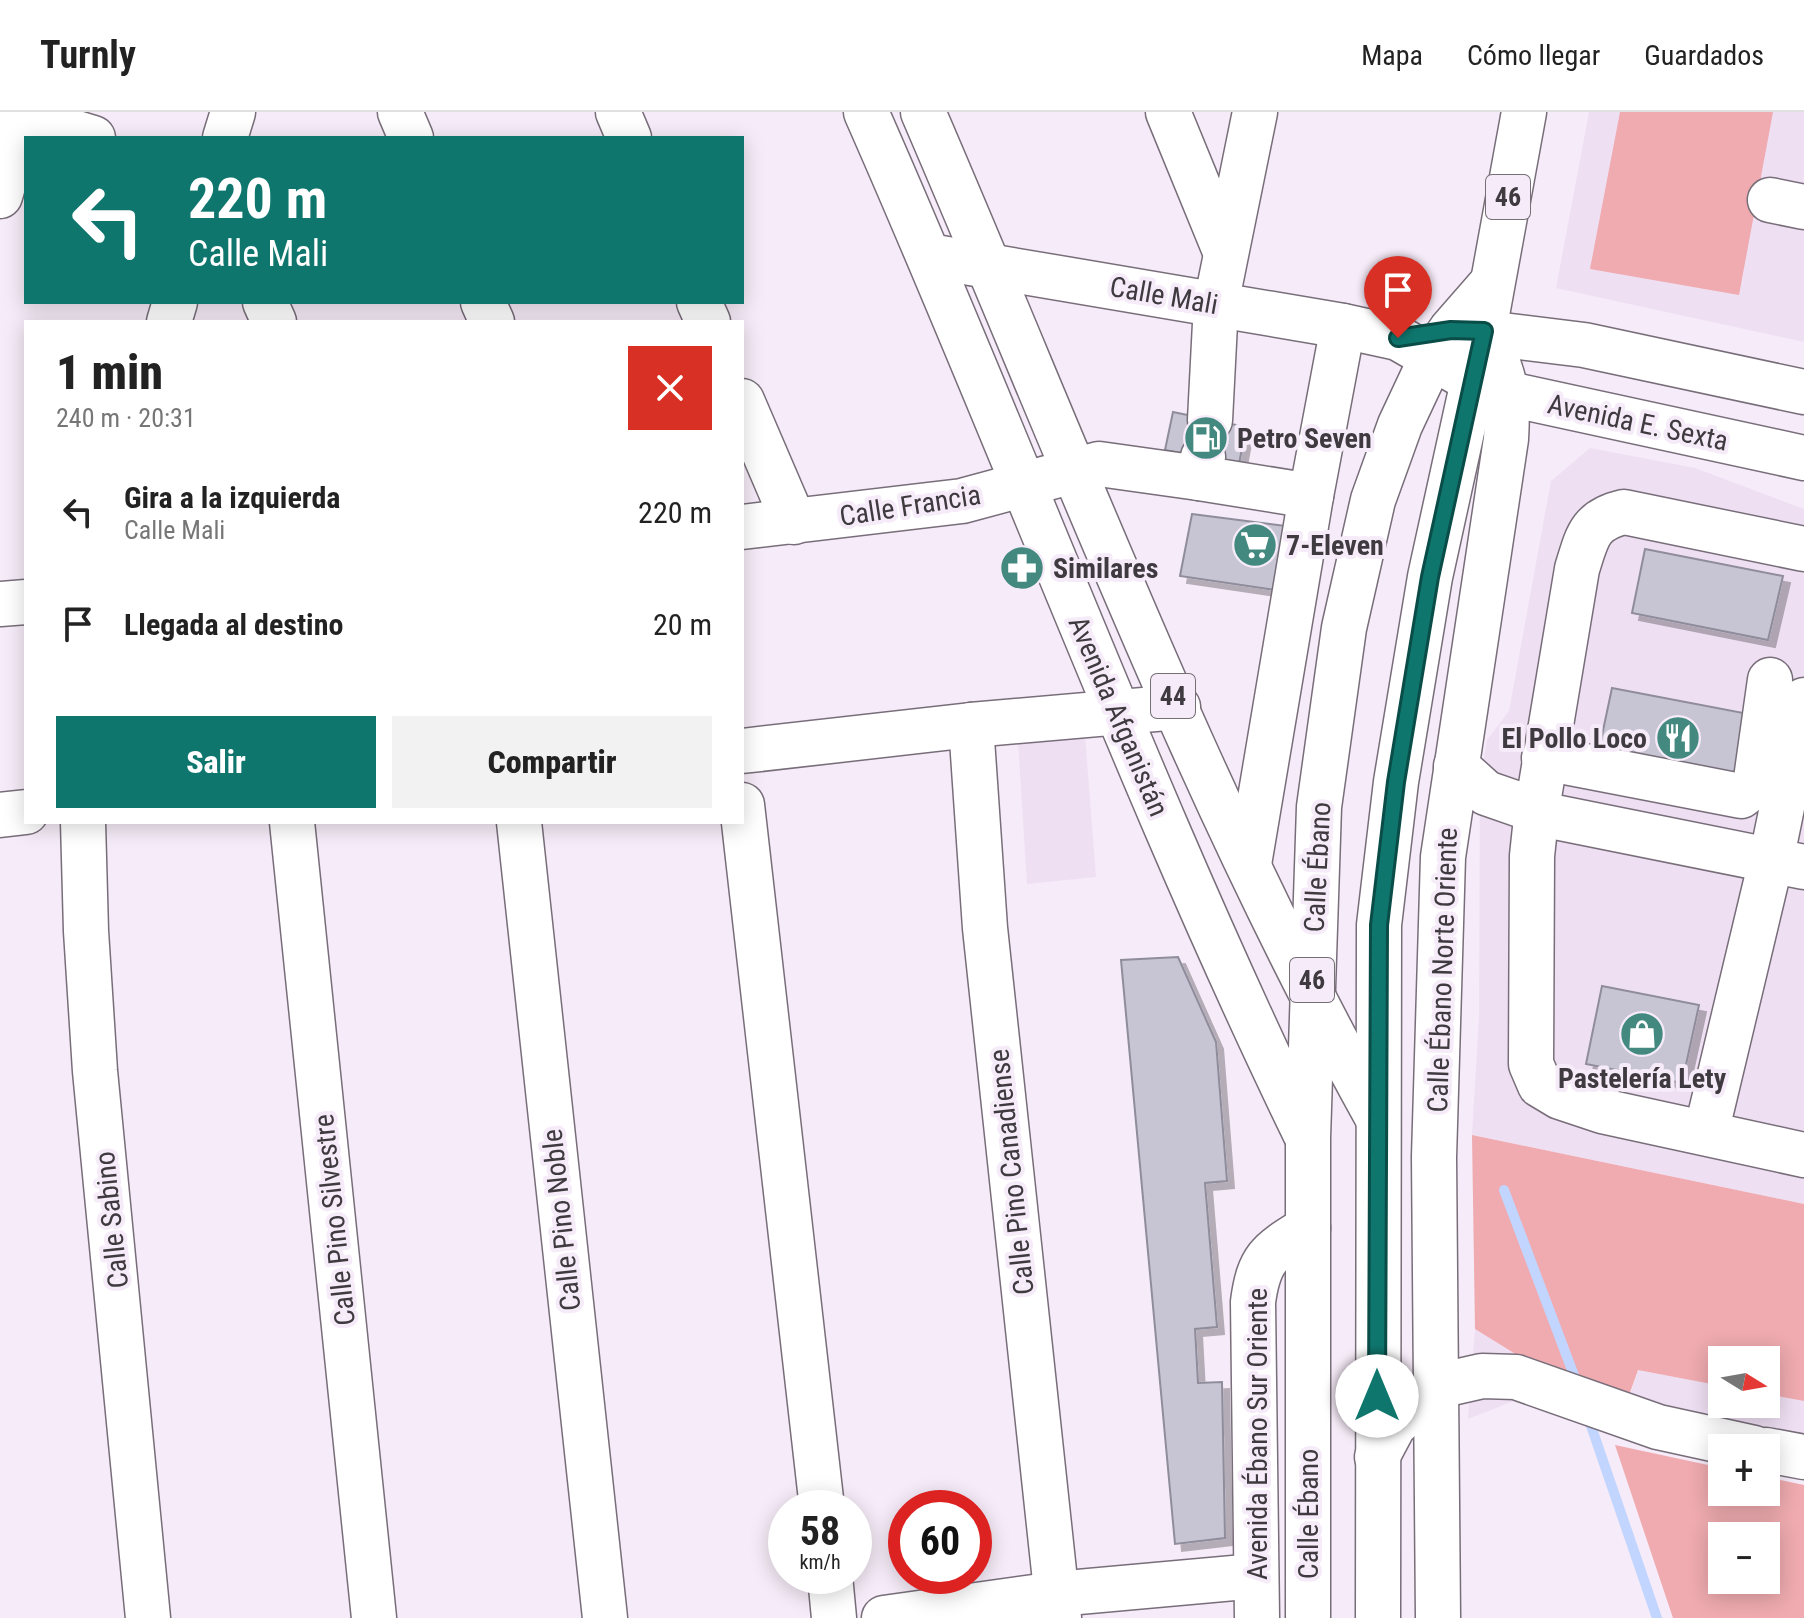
<!DOCTYPE html>
<html lang="es">
<head>
<meta charset="utf-8">
<style>
  :root { --surface:#fff; --page:#f2f2f2; --text:#222; --muted:#767676; --line:#e0e0e0; --accent:#0f766e }
  body { margin:0; font-family:"Roboto Condensed",sans-serif; background:var(--page); color:var(--text); height:100vh; display:flex; flex-direction:column; font-size:30px; white-space:nowrap }
  * { box-sizing:border-box; margin:0 }
  p { font-size:26px; color:var(--muted) }
  .icon { flex:none; width:44px; height:44px; fill:none; stroke:currentColor; stroke-width:2; stroke-linecap:round; stroke-linejoin:round }
  .map { position:relative; flex:1; overflow:hidden }
  .side { position:absolute; left:24px; top:208px; width:720px; height:504px; display:flex; flex-direction:column; background:var(--surface); border-radius:0px; box-shadow:0 4px 20px #0003 }
  .side>* { flex:none }
  .top-card { position:absolute; left:24px; top:24px; width:720px; height:168px; border-radius:0px; box-shadow:0 4px 20px #0003; background:#0f766e; color:#fff; overflow:hidden }
  .needle { width:52px; rotate:101deg }
  .controls { position:absolute; left:1708px; top:1234px; display:grid; gap:16px }
  .controls a { display:grid; place-items:center; width:72px; height:72px; border-radius:0px; background:var(--surface); box-shadow:0 4px 20px #0003; font-size:40px }
  .speed { position:absolute; left:768px; top:1378px; display:flex; gap:16px; font-size:40px; font-weight:700; text-align:center }
  .speed>* { display:grid; place-content:center; width:104px; height:104px; border-radius:50%; background:var(--surface); box-shadow:0 4px 20px #0003; line-height:1 }
  .speed small { font-size:20px; font-weight:400 }
  .speed .limit { border:12px solid #d22; background:#fff; color:#111 }
  .pin { position:absolute; display:grid; place-items:center; width:68px; height:68px; color:#fff; margin:-82px -34px; border-radius:50% 50% 50% 0; rotate:-45deg; box-shadow:0 0 8px #0007 }
  .pin .icon { rotate:45deg }
  .me { position:absolute; width:88px; margin:-44px; rotate:0deg; stroke-linejoin:round; filter:drop-shadow(0 0 6px #0008) }
  .turn { display:flex; align-items:center; gap:28px; height:168px; padding:0 32px; font-size:36px }
  .turn .icon { width:104px; height:104px; stroke-width:2.5 }
  .turn b { display:block; font-size:56px; line-height:68px }
  .round { display:grid; place-items:center; flex:none; width:84px; height:84px; border-radius:0px; background:var(--page) }
  .head { display:flex; align-items:center; justify-content:space-between; height:136px; padding:0 32px }
  h1 { font-size:48px; font-weight:800; line-height:60px }
  .cta { display:flex; gap:16px; margin-top:auto; padding:16px 32px }
  .cta a { flex:1; height:92px; border-radius:0px; background:var(--accent); color:#fff; font-size:32px; font-weight:800; line-height:92px; text-align:center }
  .cta a+a { background:var(--page); color:var(--text) }
  ul { padding:0; list-style:none }
  li { display:flex; align-items:center; gap:24px; height:112px; padding:0 32px }
  li div { flex:1 }
  li b { display:block; font-size:30px }
  li em { font-style:normal }
  header { display:flex; align-items:center; gap:48px; box-sizing:border-box; height:112px; padding:0 40px; background:var(--surface); border-bottom:2px solid var(--line) }
  header strong { font-size:38px }
  nav { display:flex; gap:44px; margin-inline-start:auto; font-size:28px }
  .map>svg:first-child { display:block }
</style>
</head>
<body>
<header>
<strong>Turnly</strong>
<nav><a>Mapa</a><a>Cómo llegar</a><a>Guardados</a></nav>
</header>
<div class="map">
<svg width="1804" height="1506" viewBox="0 0 1804 1506">
  <defs>
    <filter id="shadow"><feDropShadow dx="7" dy="7" stdDeviation="0" flood-color="#0004"/></filter>
  </defs>
  <rect width="100%" height="100%" fill="#f6ebf8"/>
  <!-- built -->
  <g fill="#efdff3">
    <path d="M1589,0h215v230l-248,-54z"/>
    <path d="M1590,336l105,20 109,41v695l-332,-69 7,-119 1,-238 7,-38 22,-29 42,-230z"/>
    <path d="M1085,623l11,142 -69,7 -9,-142z"/>
    <path d="M1475,1217l55,34 99,35 9,-28 84,16v18h44v-10l38,7v76l-285,-78 -51,20z"/>
  </g>
  <!-- green -->
  <g fill="#efabaf" fill-rule="evenodd">
    <path d="M1620,0h153l-34,183 -149,-26z"/>
    <path d="M1472,1023l332,69v197l-38,-7v-34h-44v26l-84,-16 -10,28 -98,-35 -55,-34z"/>
    <path d="M1615,1333l107,23v24h44v-15l38,8v133h-131zM1722,1424h44v44h-44z"/>
  </g>
  <g fill="none" stroke-linecap="round" stroke-linejoin="round">
    <!-- stream -->
    <g stroke="#c2d5fe" stroke-width="10">
      <path d="M1504,1078l74,196"/>
      <path d="M1588,1305l69,201"/>
    </g>
  </g>
  <!-- building -->
  <g fill="#c7c5d4" stroke="#8f8d9b" stroke-width="2" filter="url(#shadow)">
    <path d="M1173,300l73,15 -7,37 -74,-14z"/>
    <path d="M1192,402l110,14 -13,64 -109,-16z"/>
    <path d="M1645,437l138,27 -15,64 -136,-27z"/>
    <path d="M1612,576l147,28 -12,71 -150,-28z"/>
    <path d="M1178,845l38,85 11,139 -22,2 12,144 -22,2 3,54 24,-1 3,156 -50,6 -54,-584z"/>
    <path d="M1602,874l97,19 -17,78 -96,-19z"/>
  </g>
  <g fill="none" stroke-linecap="round" stroke-linejoin="round">
    <!-- minor casing -->
    <g stroke="#786e7a" stroke-width="47">
      <g id="minor">
        <path d="M7,0l86,26"/>
        <path d="M400,0l11,26"/>
        <path d="M618,0l11,26"/>
        <path d="M1168,0l57,139"/>
        <path d="M225,26l8,-26"/>
        <path d="M0,84l25,-84"/>
        <path d="M1770,88l34,7"/>
        <path d="M929,144l414,70 55,12 75,43 36,13 295,64"/>
        <path d="M265,190l9,20"/>
        <path d="M483,190l9,20"/>
        <path d="M699,190l9,20"/>
        <path d="M169,210l6,-20"/>
        <path d="M1461,218l123,15 220,47"/>
        <path d="M742,289l52,121"/>
        <path d="M1210,308l6,-116 39,-192"/>
        <path d="M1203,345l-4,21 112,18 32,-170"/>
        <path d="M742,415l220,-26 137,-37 100,14"/>
        <path d="M1804,437l-180,-37c-35,8 -37,25 -47,57l-40,240 -5,47 -1,208 9,21 20,12 42,14 202,44"/>
        <path d="M0,492l26,-2"/>
        <path d="M971,613l14,203 74,690"/>
        <path d="M742,639l229,-26 207,-18"/>
        <path d="M1544,646l197,38 12,-9 3,-8 14,-99"/>
        <path d="M1456,654l30,27 69,24 249,50"/>
        <path d="M742,693l80,703"/>
        <path d="M0,703l26,-3"/>
        <path d="M83,710l3,109 9,140 53,547"/>
        <path d="M292,710l82,796"/>
        <path d="M519,710l86,796"/>
        <path d="M1249,752l62,-368"/>
        <path d="M1706,1021l65,-272 33,-161"/>
        <path d="M1438,1274l44,-10 34,1 142,50 96,21"/>
        <path d="M1766,1338l38,7"/>
        <path d="M830,1464l4,42"/>
        <path d="M884,1506l172,-24 200,-18"/>
        <path d="M1257,1506l-4,-316c6,-46 18,-51 55,-74"/>
        <path d="M1438,1506l-4,-461 9,-300 63,-418c3,-49 -1,-64 -22,-108"/>
      </g>
    </g>
    <!-- major casing -->
    <g stroke="#786e7a" stroke-width="47">
      <g id="major">
        <path d="M866,0c150,339 277,687 439,1021"/>
        <path d="M923,0c145,336 275,683 453,1003"/>
        <path d="M1377,1345l17,-32 44,-39"/>
        <path d="M1308,1506v-480l11,-331 25,-179 29,-128 27,-75 31,-66 20,-29 41,-47"/>
        <path d="M1378,1506l1,-693 17,-143 34,-205 54,-246 40,-219"/>
      </g>
    </g>
    <!-- minor -->
    <use href="#minor" stroke="#fff" stroke-width="44"/>
    <!-- major -->
    <use href="#major" stroke="#fff" stroke-width="44"/>
  </g>
  <g fill="none" stroke-linecap="round" stroke-linejoin="round">
    <!-- route casing -->
    <g stroke="#0a4d48" stroke-width="20">
      <path id="route" d="M1377,1284l2,-471 17,-143 34,-205 54,-246 -33,-1 -53,8"/>
    </g>
    <!-- route -->
    <use href="#route" stroke="#0f766e" stroke-width="14"/>
  </g>
  <!-- icons -->
  <defs>
    <g id="fuel-disc" transform="scale(2.3)"><circle r="9.5" fill="#44897f" stroke="#f6ebf8"/><path d="M-5.5-6h7V0h2V4h1.3V-2.5L3-4.5l.8-.8L6-3V5H2.5V1h-1V6h-7ZM-4.2-4.7v3.2H.2V-4.7Z" fill="#fff"/></g>
    <g id="supermarket-disc" transform="scale(2.3)"><circle r="9.5" fill="#44897f" stroke="#f6ebf8"/><path d="M-6-5.5h2.5l.6 2H6L4.5 2H-2.5L-4.4-4H-6ZM-1.5 3.2a1.3 1.3 0 1 0 .1 0ZM3 3.2a1.3 1.3 0 1 0 .1 0Z" fill="#fff"/></g>
    <g id="pharmacy-disc" transform="scale(2.3)"><circle r="9.5" fill="#44897f" stroke="#f6ebf8"/><path d="M-2-6h4v4h4v4h-4v4h-4v-4h-4v-4h4Z" fill="#fff"/></g>
    <g id="restaurant-disc" transform="scale(2.3)"><circle r="9.5" fill="#44897f" stroke="#f6ebf8"/><path d="M-5-6h1v4h1v-4h1v4h1v-4h1v5L-1.5 .5V6h-2V.5L-5-1ZM5-6V6H3V1.5H1.5Q1.5-4 5-6Z" fill="#fff"/></g>
    <g id="shop-disc" transform="scale(2.3)"><circle r="9.5" fill="#44897f" stroke="#f6ebf8"/><path d="M-5-2.5h2.3a2.7 3.5 0 0 1 5.4 0H5L5.5 6h-11ZM-1.5-2.5h3a1.5 2.3 0 0 0-3 0Z" fill="#fff"/></g>
  </defs>
  <g fill-rule="evenodd">
    <use href="#fuel-disc" x="1206" y="326"/>
    <use href="#supermarket-disc" x="1255" y="433"/>
    <use href="#pharmacy-disc" x="1022" y="456"/>
    <use href="#restaurant-disc" x="1678" y="626"/>
    <use href="#shop-disc" x="1642" y="922"/>
  </g>
  <g text-anchor="middle" stroke-width="8" stroke-linejoin="round" paint-order="stroke">
    <!-- shield labels -->
    <g fill="#f6ebf8" stroke="#756f76" stroke-width="2">
      <rect x="1486" y="63" width="44" height="44" rx="6"/>
      <rect x="1151" y="562" width="44" height="44" rx="6"/>
      <rect x="1290" y="846" width="44" height="44" rx="6"/>
    </g>
    <g font-size="26" font-weight="bold" fill="#3e3a3f">
      <text x="1508" y="94">46</text>
      <text x="1173" y="593">44</text>
      <text x="1312" y="877">46</text>
    </g>
    <!-- street labels -->
    <g font-size="28" fill="#3e3a3f" stroke="#f6ebf8">
      <text transform="translate(1164 183) rotate(10)" y="10">Calle Mali</text>
      <text transform="translate(1638 310) rotate(12)" y="10">Avenida E. Sexta</text>
      <text transform="translate(910 393) rotate(-9)" y="10">Calle Francia</text>
      <text transform="translate(1119 604) rotate(67)" y="10">Avenida Afganistán</text>
      <text transform="translate(1317 755) rotate(-87)" y="10">Calle Ébano</text>
      <text transform="translate(1442 858) rotate(-88)" y="10">Calle Ébano Norte Oriente</text>
      <text transform="translate(1011 1060) rotate(-96)" y="10">Calle Pino Canadiense</text>
      <text transform="translate(111 1108) rotate(-96)" y="10">Calle Sabino</text>
      <text transform="translate(334 1108) rotate(-96)" y="10">Calle Pino Silvestre</text>
      <text transform="translate(561 1108) rotate(-96)" y="10">Calle Pino Noble</text>
      <text transform="translate(1257 1322) rotate(-90)" y="10">Avenida Ébano Sur Oriente</text>
      <text transform="translate(1308 1402) rotate(-90)" y="10">Calle Ébano</text>
    </g>
    <!-- poi labels -->
    <g font-size="28" font-weight="bold" fill="#3e3a3f" stroke="#f6ebf8" text-anchor="start">
      <text x="1237" y="336">Petro Seven</text>
      <text x="1286" y="443">7-Eleven</text>
      <text x="1053" y="466">Similares</text>
      <text x="1647" y="636" text-anchor="end">El Pollo Loco</text>
      <text x="1642" y="976" text-anchor="middle">Pastelería Lety</text>
    </g>
  </g>
</svg>
<div class="controls">
<a><svg class="needle" viewBox="-14 -14 28 28"><path d="M0-13l5 13h-10z" fill="#e53935"/><path d="M0 13l5-13h-10z" fill="#767676"/></svg></a>
<a>+</a>
<a>−</a>
</div>
<div class="speed"><div>58<small>km/h</small></div><div class="limit">60</div></div>
<div class="pin" style="left:1398px;top:226px;background:#d93025"><svg class="icon" aria-label="arrive" viewBox="0 0 24 24"><path d="M6 21V4h12l-3 4 3 4H6"/></svg></div>
<svg class="me" style="left:1377px;top:1284px" viewBox="-20 -20 40 40"><circle r="19" fill="#fff"/><path d="M0-13L10 11 0 6-10 11z" fill="#0f766e"/></svg>
<div class="top-card">
<div class="turn"><svg class="icon" aria-label="left" viewBox="0 0 24 24"><path d="M17 20v-9H6M10 6l-5 5 5 5"/></svg><div><b>220 m</b>Calle Mali</div></div>
</div>
<section class="side">
<div class="head"><div><h1>1 min</h1><p>240 m · 20:31</p></div><a class="round" style="background:#d93025;color:#fff"><svg class="icon" aria-label="close" viewBox="0 0 24 24"><path d="M6 6l12 12M18 6L6 18"/></svg></a></div>
<ul>
<li><svg class="icon" aria-label="left" viewBox="0 0 24 24"><path d="M17 20v-9H6M10 6l-5 5 5 5"/></svg><div><b>Gira a la izquierda</b><p>Calle Mali</p></div><em>220 m</em></li>
<li><svg class="icon" aria-label="arrive" viewBox="0 0 24 24"><path d="M6 21V4h12l-3 4 3 4H6"/></svg><div><b>Llegada al destino</b></div><em>20 m</em></li>
</ul>
<div class="cta"><a>Salir</a><a>Compartir</a></div>
</section>
</div>
</body>
</html>
